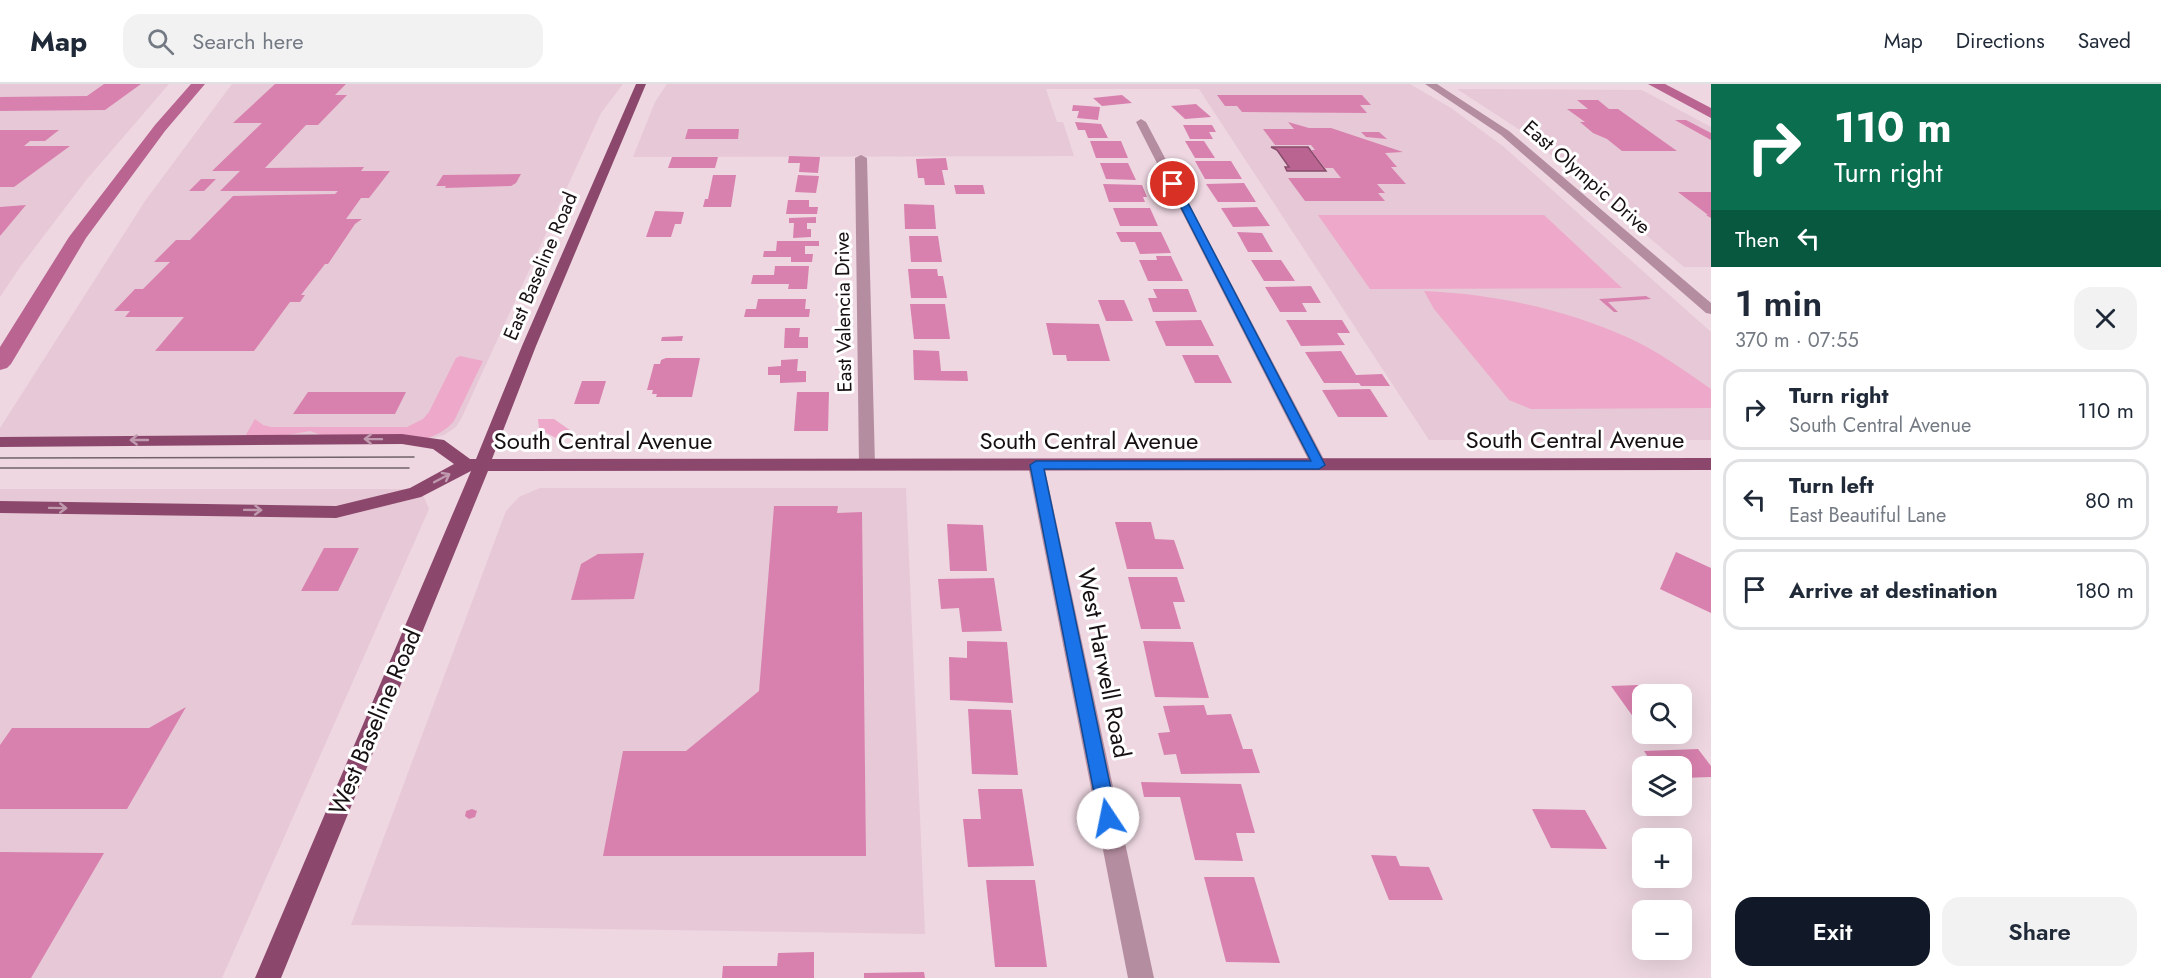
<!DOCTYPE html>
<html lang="en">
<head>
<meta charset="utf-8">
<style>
  :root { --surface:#fff; --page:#f2f2f3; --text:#1f2937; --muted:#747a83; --line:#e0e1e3; --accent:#111827 }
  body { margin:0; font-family:Jost,sans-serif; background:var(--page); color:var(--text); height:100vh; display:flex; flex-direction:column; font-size:22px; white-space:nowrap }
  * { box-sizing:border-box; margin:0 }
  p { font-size:20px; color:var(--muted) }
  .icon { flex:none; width:33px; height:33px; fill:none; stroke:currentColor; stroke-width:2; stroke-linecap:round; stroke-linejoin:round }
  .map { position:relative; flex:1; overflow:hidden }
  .drawer { display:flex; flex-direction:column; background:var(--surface); width:450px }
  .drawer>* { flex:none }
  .top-card { background:#0b6e4f; color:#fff; overflow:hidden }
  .controls { position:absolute; left:1632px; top:600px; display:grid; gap:12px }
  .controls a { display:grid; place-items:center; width:60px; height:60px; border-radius:12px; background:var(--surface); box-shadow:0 6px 24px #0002; font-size:30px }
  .pin { position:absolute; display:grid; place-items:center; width:51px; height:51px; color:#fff; margin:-26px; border:3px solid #fff; border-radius:50%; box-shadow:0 2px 6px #0007 }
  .me { position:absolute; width:66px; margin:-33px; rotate:349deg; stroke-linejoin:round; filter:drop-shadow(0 0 4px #0008) }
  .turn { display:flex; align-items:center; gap:21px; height:126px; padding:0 24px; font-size:27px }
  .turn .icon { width:78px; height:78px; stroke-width:2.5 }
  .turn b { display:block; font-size:42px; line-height:51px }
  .then { display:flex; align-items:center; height:57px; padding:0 24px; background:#0003; gap:12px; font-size:22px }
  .round { display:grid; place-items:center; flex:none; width:63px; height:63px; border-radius:18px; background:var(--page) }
  .overview { display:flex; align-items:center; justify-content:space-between; height:102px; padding:0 24px }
  h1 { font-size:36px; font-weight:600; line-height:45px }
  .primary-button { display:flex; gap:12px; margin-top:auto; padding:12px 24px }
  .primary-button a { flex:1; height:69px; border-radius:18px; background:var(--accent); color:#fff; font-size:24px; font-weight:600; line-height:69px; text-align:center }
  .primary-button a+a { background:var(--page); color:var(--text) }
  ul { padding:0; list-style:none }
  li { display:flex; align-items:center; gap:18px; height:81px; margin:0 12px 9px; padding:0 12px; border:3px solid var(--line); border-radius:18px }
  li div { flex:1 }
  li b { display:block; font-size:22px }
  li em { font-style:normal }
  header { display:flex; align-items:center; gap:36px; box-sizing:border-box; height:84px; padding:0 30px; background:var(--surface); border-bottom:2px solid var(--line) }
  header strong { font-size:28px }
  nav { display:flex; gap:33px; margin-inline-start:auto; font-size:21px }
  .search { width:420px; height:54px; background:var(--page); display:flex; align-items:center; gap:15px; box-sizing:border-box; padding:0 21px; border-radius:18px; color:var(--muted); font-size:22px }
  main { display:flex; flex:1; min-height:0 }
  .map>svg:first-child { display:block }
</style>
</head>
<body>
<header>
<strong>Map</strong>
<div class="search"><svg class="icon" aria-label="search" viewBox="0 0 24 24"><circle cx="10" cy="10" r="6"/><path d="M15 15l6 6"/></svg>Search here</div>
<nav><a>Map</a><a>Directions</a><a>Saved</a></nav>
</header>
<main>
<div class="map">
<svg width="1711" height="894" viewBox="0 0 1711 894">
  <rect width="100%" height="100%" fill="#eed7e1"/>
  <!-- built -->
  <g fill="#e7c8d6">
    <path d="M0,0h169l-82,95 -67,88 -20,30z"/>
    <path d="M232,0h391l-22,29 -139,304 -6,10 -12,8 -17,5 -427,1v-13l145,-227z"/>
    <path d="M667,0h743l41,24 53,39 207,185v108h-282l-230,-351h-153l11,33h6l11,34 -441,1 22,-55z"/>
    <path d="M1457,5l185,1 69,37v140h-27l-158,-133z"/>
    <path d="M540,404h366l19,446 -574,-9 155,-414 13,-14z"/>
    <path d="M0,405h401l21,4 7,16 -207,469h-222z"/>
  </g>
  <!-- green -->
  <g fill="#eea8ca">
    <path d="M1318,131h226l78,73 -252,1z"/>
    <path d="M1424,207c70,3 140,18 205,47 29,13 56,33 82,51v19l-180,1 -22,-9 -75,-91z"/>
    <path d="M460,272l23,5 -29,60c-8,10 -21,16 -33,19l-94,-3 -17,-6 -23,4 -43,3 11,-19 8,6 8,2h136l16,-8 6,-7 27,-54z"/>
    <path d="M538,335h16l20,14 1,5h-19l-17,-9z"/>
  </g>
  <!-- water -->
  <path fill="#b96491" stroke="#884b6b" stroke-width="1.5" d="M1271,63h37l18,24h-39l-2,-4h4l-12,-17z"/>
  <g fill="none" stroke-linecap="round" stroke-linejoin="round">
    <!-- canal -->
    <g fill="#b96491" fill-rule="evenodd">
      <path d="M191,0h14l-40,47 -79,107 -75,126 -4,4 -7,2v-23l69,-110 86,-112z"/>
      <path d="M1648,0h17l46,24v10z"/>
    </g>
  </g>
  <!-- building -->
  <g fill="#d881ae">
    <path d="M104,0h37l-36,26 -105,1v-14l87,-1z"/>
    <path d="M275,0h71l-11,11h12l-29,30h-12l-41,43 99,-1 -3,4h29l-21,27h-8l-15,21h16l-7,5 -27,40h-3l-24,31h4l-5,7h-10l-36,49h-99l29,-34h-59l5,-6h-16l21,-22h8l27,-27h-16l22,-22h14l43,-44 102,-2 3,-3h-118l20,-20h-28l50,-48h-29z"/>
    <path d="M1122,11l10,8 -30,3 -9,-8z"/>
    <path d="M1217,11h145l9,10h-11l7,8 -125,-1 -5,-6h-12z"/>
    <path d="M1577,16h21l11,9h9l59,42h-55l-15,-12 -14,-6 -13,-11h5l-18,-13h21z"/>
    <path d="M1196,20l15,13 -26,2 -14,-13z"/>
    <path d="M1073,21l27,2 -2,13 -21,-2 2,-7h-7z"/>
    <path d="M1675,36h11l25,13v7z"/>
    <path d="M1075,38l26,2 7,14h-20l-3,-8h-7z"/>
    <path d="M1288,38l21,6h22l72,24 -18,1 12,14h-6l15,17h-29l8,9h-7l7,8h-80l-17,-23h53l-8,-10h-8l-14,-18h4l-4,-5h-36l-12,-16h31z"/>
    <path d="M1183,41h29l4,7h-7l4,7h-23z"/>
    <path d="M688,45h51l-1,10h-53z"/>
    <path d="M0,46h59l-14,11h-15l-6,5h46l-56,41h-14z"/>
    <path d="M1361,48h18l8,7 -21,-2z"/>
    <path d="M1090,57h31l7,17h-32z"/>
    <path d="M1185,57h19l11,17h-20z"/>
    <path d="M789,72l31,1 -2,16 -19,-1 1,-9h-12z"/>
    <path d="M672,73h46l-3,11h-47z"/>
    <path d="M946,74l2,12h-6l3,15h-20l-1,-7h-6l-2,-19z"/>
    <path d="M1195,77h36l11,18h-37z"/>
    <path d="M1100,79h28l8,17 -30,-1z"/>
    <path d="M521,90l-5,9 -5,3 -66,2 1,-2h-10l7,-11z"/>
    <path d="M713,91h23l-5,32h-28l2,-8h3z"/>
    <path d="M798,91l21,1 -3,17 -21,-1z"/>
    <path d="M201,95h15l-12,12h-15z"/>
    <path d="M1244,99l12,19h-38l-12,-18z"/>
    <path d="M1103,100l39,1 5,12h-4l2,5h-36z"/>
    <path d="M954,101h29l2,9h-29z"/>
    <path d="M1678,108h33v26l-5,-3h2z"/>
    <path d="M788,116h21v7h9l-1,7h-31z"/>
    <path d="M904,120l30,1 2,24h-31z"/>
    <path d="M26,121l-26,31v-29z"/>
    <path d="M1257,123l13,19 -37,1 -12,-19z"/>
    <path d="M1113,124h37l8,18h-38z"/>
    <path d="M655,127l29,1 -3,12h-6l-4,13h-25z"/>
    <path d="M816,133v6h-9v6h4v8l-18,1 1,-15h-5v-5z"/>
    <path d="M1116,148h45l10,21 -31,1 -5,-12h-14z"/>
    <path d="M1237,148l25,1 11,19h-25z"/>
    <path d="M909,152h29l4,26h-31z"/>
    <path d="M777,157h42v5h-14v8h8l-1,8h-21v-5h-28l1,-6h12z"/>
    <path d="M1156,172h15l12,25h-35l-9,-21h18z"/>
    <path d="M1251,176h30l14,21h-31z"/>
    <path d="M775,182h34l-2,23h-19l1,-5h-38l2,-9h21z"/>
    <path d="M908,185h29l1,7h5l4,22h-36z"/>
    <path d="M1311,202l10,17h-19l5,9h-27l-15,-25z"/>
    <path d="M1153,205h35l9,23h-44l-5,-14h9z"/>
    <path d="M1646,212l5,3 -43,3 10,10h-4l-15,-13z"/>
    <path d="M758,215h48l-1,10h5l-1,8h-65l2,-8h10z"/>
    <path d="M1098,216h26l9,21h-27z"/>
    <path d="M910,220h35l5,35h-36z"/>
    <path d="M1201,236l13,26h-48l-11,-25z"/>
    <path d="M1286,236h56l8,13h-13l8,12 -44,1z"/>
    <path d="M1046,239l53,1 11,37h-43l-1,-6h-13z"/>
    <path d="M785,244h15l-1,9h9v11h-24z"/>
    <path d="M683,252l-1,5h-21l1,-4z"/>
    <path d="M913,266l26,1 2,20h26l1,10 -54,-1z"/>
    <path d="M1341,267l15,24 26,-1 8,12h-29l-2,-3h-35l-19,-31z"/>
    <path d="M1182,271h36l14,28h-37z"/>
    <path d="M666,274h34l-8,39h-36l1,-3h-5l1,-4h-6l7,-26h6l1,-4z"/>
    <path d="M798,275l-1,12h9v11l-26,1v-8h-12v-8l13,-1v-6z"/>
    <path d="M582,297h24l-7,23h-25z"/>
    <path d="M1370,305l18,28h-50l-16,-27z"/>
    <path d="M308,308h98l-11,22h-102z"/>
    <path d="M797,308h32l-1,39h-34z"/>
    <path d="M774,422h64l-1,7 25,-1 4,344h-263l20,-105h63l73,-60z"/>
    <path d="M1115,438h36l4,17 19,1 10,29h-57z"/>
    <path d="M947,440l36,1 4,46h-37z"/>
    <path d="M324,464h35l-21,43h-37z"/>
    <path d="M1676,468l35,16v45l-51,-24z"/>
    <path d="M644,469l-10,46 -63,1 10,-36 17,-10z"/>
    <path d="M1128,493h49l8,25h-12l8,27h-40z"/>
    <path d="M994,494l8,53 -40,1 -3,-24 -18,1 -3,-30z"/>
    <path d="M967,557l40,1 6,61 -63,-3 -1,-43 18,1z"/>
    <path d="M1143,557l50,1 16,56 -54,-1z"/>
    <path d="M1638,601l6,9h-2v31h-3l-28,-39z"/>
    <path d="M1204,621l3,10 24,-1 12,35h9l8,24 -79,1 -5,-20 -12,1 -6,-22 12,-1 -7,-26z"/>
    <path d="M186,623l-59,102h-127v-64l12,-17h137z"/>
    <path d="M968,625l43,1 7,65 -46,-1z"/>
    <path d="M1698,665l13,17v11l-29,1v-12h-28l-10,-15z"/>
    <path d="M1141,698l100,2 14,49h-19l7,28 -48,-1 -15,-63h-36z"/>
    <path d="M978,705h44l12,77 -66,1 -5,-48h18z"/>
    <path d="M472,725l5,2 -2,6 -6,2 -4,-3 1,-5z"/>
    <path d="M1532,725l53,1 22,39 -56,-1z"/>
    <path d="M0,768l104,1 -73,125h-31z"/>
    <path d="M1371,771l25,1 4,10 29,1 14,33h-54z"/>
    <path d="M1204,793h50l26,86 -54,-1z"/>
    <path d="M986,796h49l12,87h-52z"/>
    <path d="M814,868v26h-92l1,-12h54l1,-13z"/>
    <path d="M924,888l1,6h-61v-5z"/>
  </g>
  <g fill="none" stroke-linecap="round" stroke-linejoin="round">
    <!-- minor -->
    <g fill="#b58da0" fill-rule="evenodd">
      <path d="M1425,0h12l72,47 202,172v11l-5,-1 -205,-178z"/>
      <path d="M1141,35l5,3 181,343 -2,4h-12l-2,-4 -175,-343z"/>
      <path d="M861,71l6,3 8,307 -2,4h-12l-2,-4 -4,-307z"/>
      <path d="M1036,375l6,2 2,4 110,513h-26l-100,-513 2,-4z"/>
    </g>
    <!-- major -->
    <path fill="#8c486c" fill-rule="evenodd" d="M636,0h10l-110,262 -44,113 1219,-1v12l-1223,1 -207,507h-26l216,-507 -50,26 -85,21 -336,-5v-12l336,5 74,-18 44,-24 -21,-15 -31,-5 -402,3v-10l402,-3 42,6 26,19h6l46,-113z"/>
    <!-- tram -->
    <g stroke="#706369" stroke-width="1.5">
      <path d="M0,374l414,-1"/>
      <path d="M0,384h409"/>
    </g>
  </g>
  <!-- one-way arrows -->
  <defs><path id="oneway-shaft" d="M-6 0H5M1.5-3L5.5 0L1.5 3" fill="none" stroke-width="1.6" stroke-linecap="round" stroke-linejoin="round" transform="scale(1.5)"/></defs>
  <g stroke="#c09aae">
    <use href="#oneway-shaft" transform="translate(373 355) rotate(-179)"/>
    <use href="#oneway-shaft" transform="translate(139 356) rotate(180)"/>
    <use href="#oneway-shaft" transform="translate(442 394) rotate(-28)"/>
    <use href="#oneway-shaft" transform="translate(58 424) rotate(1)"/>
    <use href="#oneway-shaft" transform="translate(253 426) rotate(1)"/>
  </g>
  <!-- route -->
  <path fill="#1a73e8" stroke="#114b97" stroke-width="1.5" d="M1170,98l8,2 147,281 -6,4h-275l73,349 -3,6 -6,3 -6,-3 -3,-6 -69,-353 6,-4h275l-142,-277z"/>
  <g text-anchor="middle" stroke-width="6" stroke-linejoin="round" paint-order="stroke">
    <!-- far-street labels -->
    <g font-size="20" fill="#171013" stroke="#fff">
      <text transform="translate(1587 93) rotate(41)" y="7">East Olympic Drive</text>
      <text transform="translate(540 182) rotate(-67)" y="7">East Baseline Road</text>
      <text transform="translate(843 228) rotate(-91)" y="7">East Valencia Drive</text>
    </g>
    <!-- street labels -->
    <g font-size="24" fill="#171013" stroke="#fff">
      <text x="1575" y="364">South Central Avenue</text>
      <text x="603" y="365">South Central Avenue</text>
      <text x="1089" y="365">South Central Avenue</text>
      <text transform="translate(1104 579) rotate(79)" y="8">West Harwell Road</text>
      <text transform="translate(375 638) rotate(-67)" y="8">West Baseline Road</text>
    </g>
  </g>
</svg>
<div class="controls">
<a><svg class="icon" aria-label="search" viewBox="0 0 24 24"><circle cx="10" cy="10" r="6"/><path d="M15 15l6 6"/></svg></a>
<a><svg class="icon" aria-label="layers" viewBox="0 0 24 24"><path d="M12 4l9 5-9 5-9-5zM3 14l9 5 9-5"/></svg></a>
<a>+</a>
<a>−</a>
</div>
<div class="pin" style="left:1173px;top:100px;background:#d93025"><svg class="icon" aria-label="arrive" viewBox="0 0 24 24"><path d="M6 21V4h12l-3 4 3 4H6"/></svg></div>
<svg class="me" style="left:1108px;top:734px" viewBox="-20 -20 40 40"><circle r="19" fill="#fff"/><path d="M0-13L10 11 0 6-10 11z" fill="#1a73e8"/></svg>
</div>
<section class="drawer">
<div class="top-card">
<div class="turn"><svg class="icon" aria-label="right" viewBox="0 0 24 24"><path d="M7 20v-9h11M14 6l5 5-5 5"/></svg><div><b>110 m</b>Turn right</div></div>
<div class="then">Then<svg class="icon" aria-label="left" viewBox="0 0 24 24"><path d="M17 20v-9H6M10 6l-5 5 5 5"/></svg></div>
</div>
<div class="overview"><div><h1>1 min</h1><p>370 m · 07:55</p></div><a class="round"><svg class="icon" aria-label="close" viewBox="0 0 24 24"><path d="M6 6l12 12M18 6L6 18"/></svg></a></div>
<ul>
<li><svg class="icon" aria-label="right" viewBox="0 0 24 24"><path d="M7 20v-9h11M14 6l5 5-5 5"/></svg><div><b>Turn right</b><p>South Central Avenue</p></div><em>110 m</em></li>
<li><svg class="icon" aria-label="left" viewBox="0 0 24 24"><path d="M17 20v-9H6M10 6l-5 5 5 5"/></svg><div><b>Turn left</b><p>East Beautiful Lane</p></div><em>80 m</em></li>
<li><svg class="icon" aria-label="arrive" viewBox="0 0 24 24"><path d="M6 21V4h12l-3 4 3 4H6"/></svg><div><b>Arrive at destination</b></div><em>180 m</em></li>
</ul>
<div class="primary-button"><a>Exit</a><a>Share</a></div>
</section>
</main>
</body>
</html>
